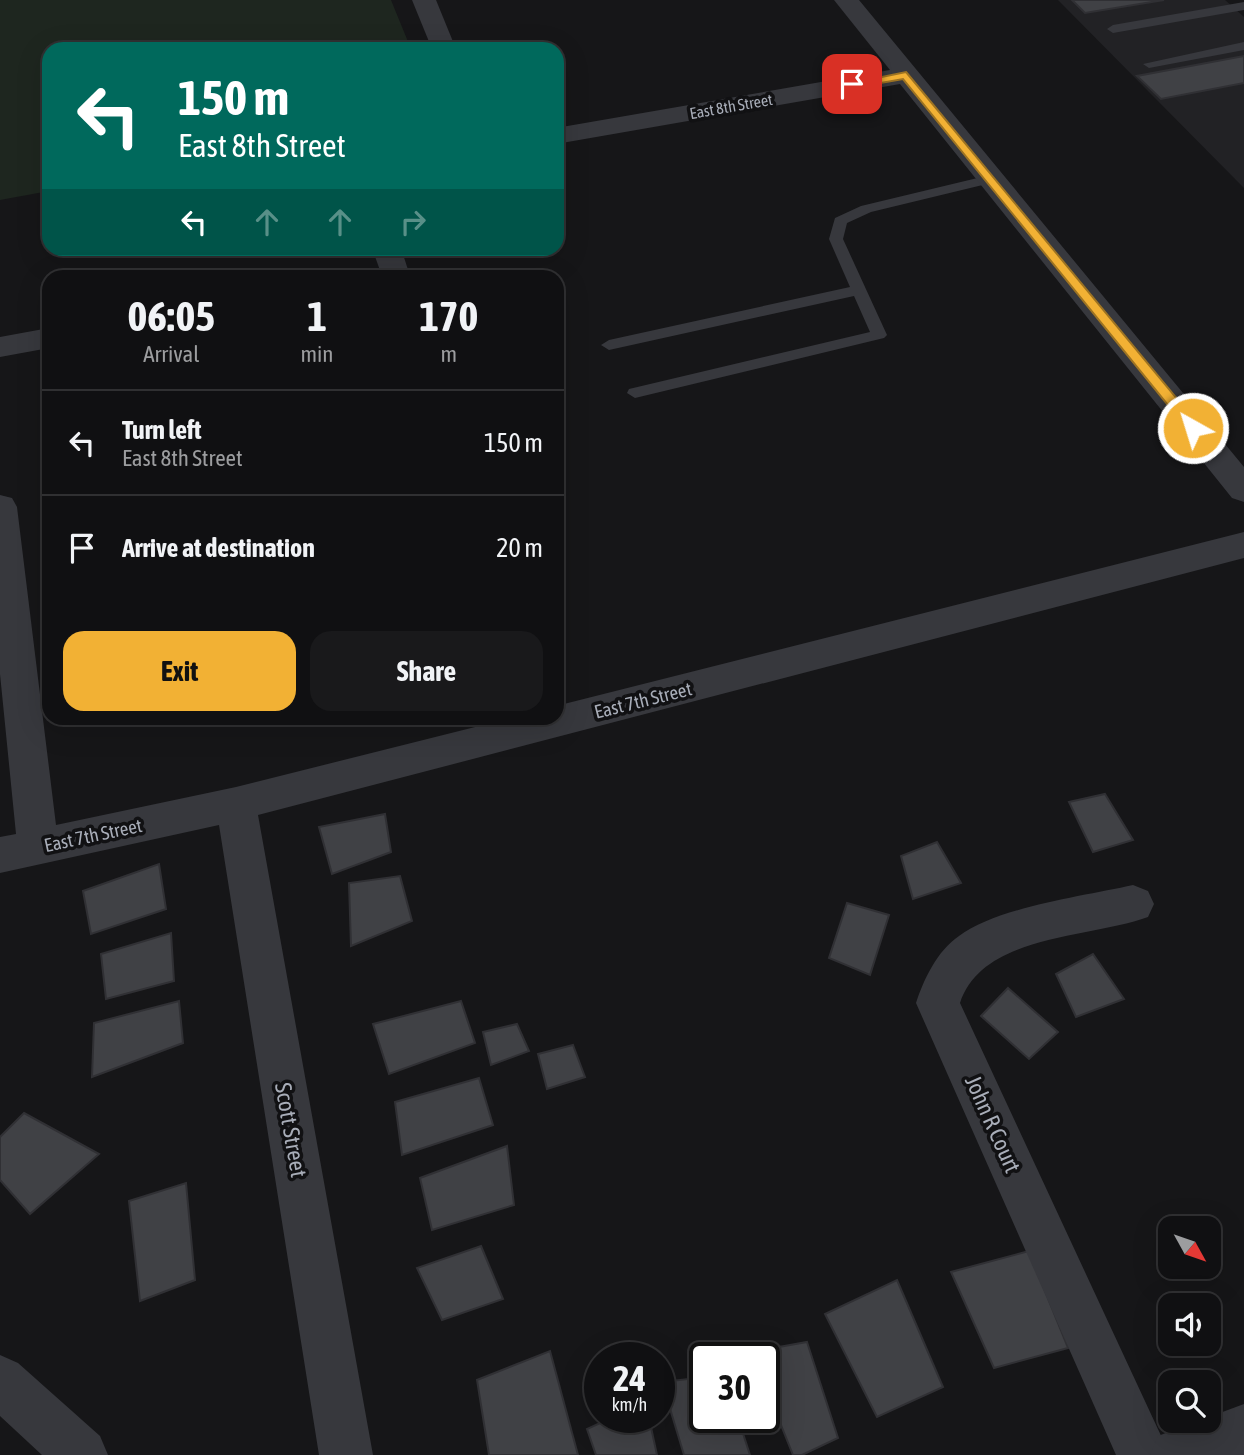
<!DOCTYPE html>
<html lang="en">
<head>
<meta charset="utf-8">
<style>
  :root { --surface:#101012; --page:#19191b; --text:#f1f3f6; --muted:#9c9d9f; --line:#303032; --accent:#f2b134 }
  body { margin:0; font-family:"Asap Condensed",sans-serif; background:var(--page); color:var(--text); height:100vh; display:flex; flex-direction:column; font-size:26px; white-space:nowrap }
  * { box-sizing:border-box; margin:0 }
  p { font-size:23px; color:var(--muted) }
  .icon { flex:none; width:38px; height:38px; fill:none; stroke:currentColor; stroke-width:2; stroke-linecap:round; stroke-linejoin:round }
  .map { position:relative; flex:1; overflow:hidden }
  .drawer { position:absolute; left:42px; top:270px; width:522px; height:455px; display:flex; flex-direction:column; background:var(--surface); border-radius:21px; box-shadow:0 7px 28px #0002,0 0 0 2px var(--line) }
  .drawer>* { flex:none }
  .banner { position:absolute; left:42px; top:42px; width:522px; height:214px; border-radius:21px; box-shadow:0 7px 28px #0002,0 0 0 2px var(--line); background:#00695c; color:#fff; overflow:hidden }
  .needle { width:46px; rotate:130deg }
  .fabs { position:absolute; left:1158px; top:1216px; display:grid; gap:14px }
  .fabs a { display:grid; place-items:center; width:63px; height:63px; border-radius:14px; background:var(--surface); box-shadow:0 7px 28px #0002,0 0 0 2px var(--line); font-size:35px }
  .speed { position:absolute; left:584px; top:1342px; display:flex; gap:14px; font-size:35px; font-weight:700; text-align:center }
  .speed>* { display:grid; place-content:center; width:91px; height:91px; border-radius:50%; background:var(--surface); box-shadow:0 7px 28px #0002,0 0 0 2px var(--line); line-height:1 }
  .speed small { font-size:18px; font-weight:400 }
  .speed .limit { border:4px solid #111; border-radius:10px; background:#fff; color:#111 }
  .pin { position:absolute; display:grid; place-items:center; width:60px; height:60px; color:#fff; margin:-30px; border-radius:14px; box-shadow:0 4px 10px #0006 }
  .me { position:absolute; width:77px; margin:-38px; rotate:321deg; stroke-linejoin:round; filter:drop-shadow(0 0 5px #0008) }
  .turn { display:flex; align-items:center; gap:24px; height:147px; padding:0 21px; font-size:32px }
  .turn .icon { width:91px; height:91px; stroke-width:2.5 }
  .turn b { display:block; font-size:49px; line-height:60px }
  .lanes { display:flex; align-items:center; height:66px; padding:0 21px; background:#0003; justify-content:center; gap:35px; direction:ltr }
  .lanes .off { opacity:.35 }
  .eta { display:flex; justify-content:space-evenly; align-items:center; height:119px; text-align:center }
  .eta b { font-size:42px; font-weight:700; line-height:49px }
  .action { display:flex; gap:14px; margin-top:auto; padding:14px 21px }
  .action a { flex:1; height:80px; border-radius:21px; background:var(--accent); color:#111; font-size:28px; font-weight:700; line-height:80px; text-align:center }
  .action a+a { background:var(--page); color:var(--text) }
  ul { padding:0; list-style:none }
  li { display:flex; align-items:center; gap:21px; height:105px; padding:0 21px; border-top:2px solid var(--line) }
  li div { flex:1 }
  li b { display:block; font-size:26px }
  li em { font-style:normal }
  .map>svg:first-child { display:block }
</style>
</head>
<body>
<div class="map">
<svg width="1244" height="1455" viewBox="0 0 1244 1455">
  <rect width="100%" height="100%" fill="#161618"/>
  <!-- built -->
  <path fill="#222225" d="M1058,0h167l19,17v171z"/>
  <!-- green -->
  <path fill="#1e261f" d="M0,0h391l20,49h-362v142l-49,9z"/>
  <!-- building -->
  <g fill="#404145" stroke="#303034" stroke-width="2">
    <path d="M1072,0h92l-79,13z"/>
    <path d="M1244,56v27l-83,16 -24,-23z"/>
    <path d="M1105,794l28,46 -40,12 -24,-50z"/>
    <path d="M385,814l6,38 -59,22 -13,-47z"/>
    <path d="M937,842l24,41 -48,16 -12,-43z"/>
    <path d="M159,864l7,45 -75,25 -8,-43z"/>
    <path d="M400,876l12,45 -61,25 -2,-63z"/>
    <path d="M847,903l42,12 -19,60 -41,-17z"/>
    <path d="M171,933l3,48 -68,18 -5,-45z"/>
    <path d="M1093,954l31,45 -48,18 -20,-43z"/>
    <path d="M1008,988l50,44 -29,27 -48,-43z"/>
    <path d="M179,1001l4,42 -91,34 2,-54z"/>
    <path d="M461,1001l14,42 -86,31 -16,-50z"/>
    <path d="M517,1024l12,27 -38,14 -8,-33z"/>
    <path d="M573,1045l12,32 -38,12 -9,-35z"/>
    <path d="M479,1078l14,47 -91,30 -7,-53z"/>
    <path d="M24,1113l75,41 -69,60 -30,-34v-43z"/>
    <path d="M507,1146l7,59 -82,25 -12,-52z"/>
    <path d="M186,1183l9,97 -55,21 -11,-100z"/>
    <path d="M481,1246l22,53 -61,21 -25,-52z"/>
    <path d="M1029,1251l39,97 -74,20 -43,-96z"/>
    <path d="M897,1280l46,107 -66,30 -52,-103z"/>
    <path d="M807,1342l31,96 -36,17h-9l-28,-70v-27h-11l-3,-6z"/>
    <path d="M550,1351l28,104h-89l-12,-75z"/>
    <path d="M705,1377v41h33l12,37h-66l-22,-73z"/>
    <path d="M611,1418h38l8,37h-61l-9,-26z"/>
  </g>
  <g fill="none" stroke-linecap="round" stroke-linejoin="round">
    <!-- service -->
    <g fill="#37383d" fill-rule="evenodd">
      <path d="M1244,2v8l-131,23 -6,-4 6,-4z"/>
      <path d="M1244,42v8l-95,18 -6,-4z"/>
      <path d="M990,175l5,1v6l-124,30 -24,11 -4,16 44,96 -3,3 -249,60 -8,-5 2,-4 241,-57 -16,-36 -245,54 -8,-5 8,-5 241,-53 -21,-48 6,-21 26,-12z"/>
    </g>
    <!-- minor -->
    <g fill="#37383d" fill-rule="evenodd">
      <path d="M412,0h24l20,49h-24z"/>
      <path d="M834,0h25l385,467v35l-12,-4 -332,-414 -344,60v-16l334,-58z"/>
      <path d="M372,248h29l9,28h-28z"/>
      <path d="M49,328v20l-49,9v-20z"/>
      <path d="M0,495l12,3 5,9 39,318 180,-38 275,-69h45v-12l688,-174v26l-986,257 115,640h-54l-100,-630 -219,48v-36l16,-3 -16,-160z"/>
      <path d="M1133,885l15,6 6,13 -6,13c-57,21 -166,17 -188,86l210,452h-54l-200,-452c8,-24 21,-52 43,-67 39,-29 125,-40 174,-51z"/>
    </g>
    <!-- tertiary -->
    <g fill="#37383d" fill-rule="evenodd">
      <path d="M0,1355l18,8 82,73 8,19h-66l-42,-39z"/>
      <path d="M1244,1404v51h-94l8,-19 39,-15h12v-4z"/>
    </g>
  </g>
  <!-- route -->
  <path fill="#f2b134" stroke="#9d7322" stroke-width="2" d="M906,72l292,352v7h-9l-286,-352 -51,9 -5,-4z"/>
  <g text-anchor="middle" stroke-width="7" stroke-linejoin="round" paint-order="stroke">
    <!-- far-street labels -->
    <g font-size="16" fill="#a8adb8" stroke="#111113">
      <text transform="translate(731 106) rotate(-10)" y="6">East 8th Street</text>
    </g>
    <!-- street labels -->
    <g font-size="19" fill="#a8adb8" stroke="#111113">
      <text transform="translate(643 700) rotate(-14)" y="7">East 7th Street</text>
      <text transform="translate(93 835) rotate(-12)" y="7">East 7th Street</text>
    </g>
    <!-- near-street labels -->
    <g font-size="23" fill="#a8adb8" stroke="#111113">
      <text transform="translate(993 1124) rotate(66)" y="8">John R Court</text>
      <text transform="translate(291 1130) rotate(80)" y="8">Scott Street</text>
    </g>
  </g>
</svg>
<div class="fabs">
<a><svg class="needle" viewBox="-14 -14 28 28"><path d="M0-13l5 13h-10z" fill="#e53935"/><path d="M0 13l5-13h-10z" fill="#9c9d9f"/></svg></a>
<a><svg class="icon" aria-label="sound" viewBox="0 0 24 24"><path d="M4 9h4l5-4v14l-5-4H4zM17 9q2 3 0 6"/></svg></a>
<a><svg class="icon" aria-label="search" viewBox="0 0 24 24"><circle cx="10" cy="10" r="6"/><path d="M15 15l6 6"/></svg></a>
</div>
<div class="speed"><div>24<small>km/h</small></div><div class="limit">30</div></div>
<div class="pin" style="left:852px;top:84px;background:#d93025"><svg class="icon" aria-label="arrive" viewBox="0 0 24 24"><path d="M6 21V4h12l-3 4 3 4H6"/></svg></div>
<svg class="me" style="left:1193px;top:428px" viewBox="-20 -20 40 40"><circle r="17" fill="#f2b134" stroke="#fff" stroke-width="3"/><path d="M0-11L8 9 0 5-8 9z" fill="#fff"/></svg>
<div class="banner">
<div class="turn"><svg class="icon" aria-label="left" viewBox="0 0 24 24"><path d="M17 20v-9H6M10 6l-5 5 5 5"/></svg><div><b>150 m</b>East 8th Street</div></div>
<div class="lanes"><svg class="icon" aria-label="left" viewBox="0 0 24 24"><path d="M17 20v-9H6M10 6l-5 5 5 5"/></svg><svg class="icon off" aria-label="ahead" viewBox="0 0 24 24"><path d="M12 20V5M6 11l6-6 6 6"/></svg><svg class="icon off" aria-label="ahead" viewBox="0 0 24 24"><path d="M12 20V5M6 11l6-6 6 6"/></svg><svg class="icon off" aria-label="right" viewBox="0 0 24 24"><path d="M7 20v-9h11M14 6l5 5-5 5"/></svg></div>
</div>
<section class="drawer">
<div class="eta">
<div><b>06:05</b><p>Arrival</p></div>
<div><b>1</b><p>min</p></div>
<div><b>170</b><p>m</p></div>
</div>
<ul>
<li><svg class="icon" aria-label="left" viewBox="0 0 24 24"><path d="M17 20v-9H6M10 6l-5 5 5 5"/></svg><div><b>Turn left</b><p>East 8th Street</p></div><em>150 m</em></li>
<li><svg class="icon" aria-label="arrive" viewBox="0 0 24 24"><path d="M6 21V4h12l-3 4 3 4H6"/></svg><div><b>Arrive at destination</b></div><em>20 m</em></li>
</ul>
<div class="action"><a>Exit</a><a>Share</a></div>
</section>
</div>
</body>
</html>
